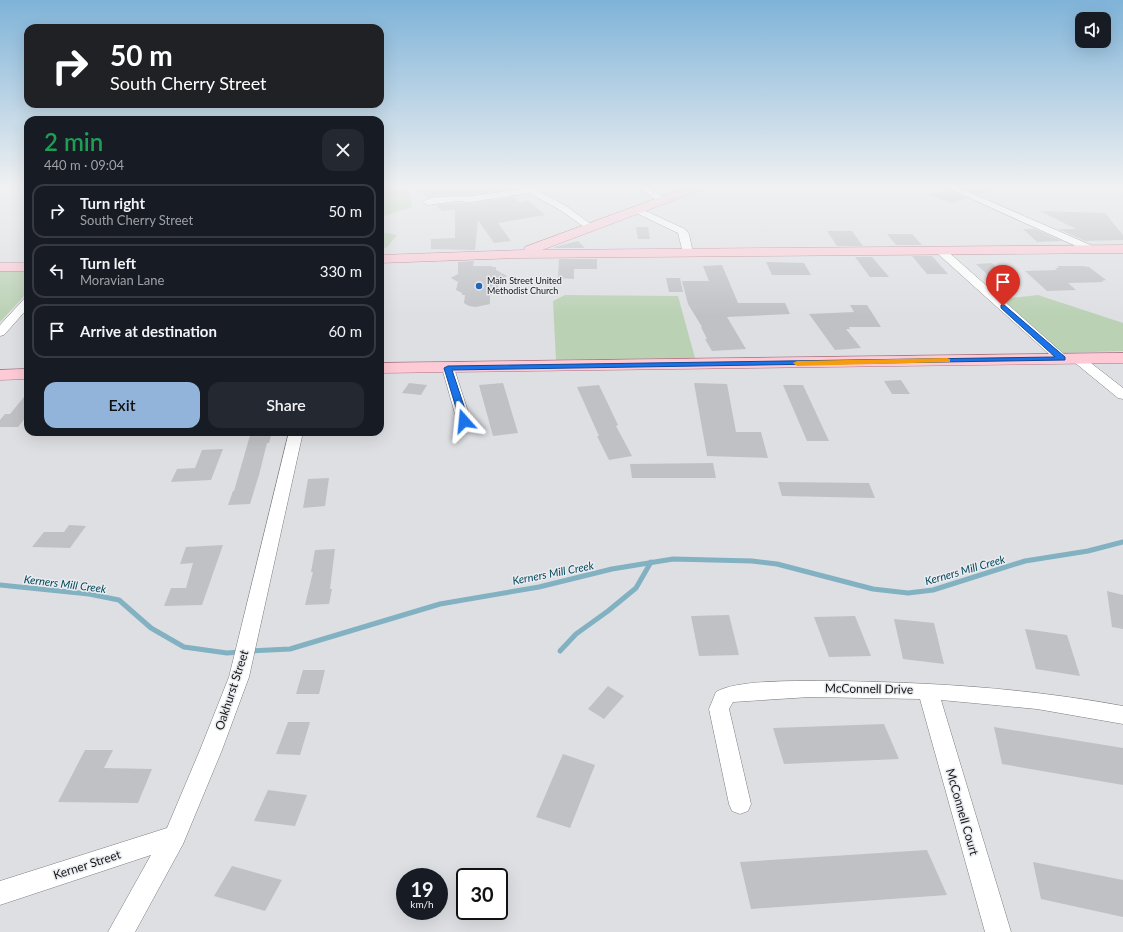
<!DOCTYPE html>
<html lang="en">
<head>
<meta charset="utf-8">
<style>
  :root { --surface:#171b24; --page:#242831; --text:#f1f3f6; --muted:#9ea1a6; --line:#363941; --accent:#93b4da }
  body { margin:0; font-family:Lato,sans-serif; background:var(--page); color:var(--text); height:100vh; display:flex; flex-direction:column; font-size:15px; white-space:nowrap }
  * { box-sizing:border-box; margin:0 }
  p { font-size:13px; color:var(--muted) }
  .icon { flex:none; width:22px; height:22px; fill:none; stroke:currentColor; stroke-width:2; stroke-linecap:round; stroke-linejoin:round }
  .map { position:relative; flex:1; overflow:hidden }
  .panel { position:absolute; left:24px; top:116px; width:360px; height:320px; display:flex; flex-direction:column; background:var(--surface); border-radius:12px; box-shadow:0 4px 16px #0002 }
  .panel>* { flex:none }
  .top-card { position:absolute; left:24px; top:24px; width:360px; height:84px; border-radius:12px; box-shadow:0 4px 16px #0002; background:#202124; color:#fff; overflow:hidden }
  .buttons { position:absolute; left:1075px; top:12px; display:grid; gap:8px }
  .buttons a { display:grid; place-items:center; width:36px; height:36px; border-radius:8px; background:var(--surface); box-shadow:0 4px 16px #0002; font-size:20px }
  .speed { position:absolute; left:396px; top:868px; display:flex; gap:8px; font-size:20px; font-weight:700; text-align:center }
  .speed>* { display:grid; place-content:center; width:52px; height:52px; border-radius:50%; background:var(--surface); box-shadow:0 4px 16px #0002; line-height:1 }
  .speed small { font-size:10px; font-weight:400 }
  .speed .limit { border:2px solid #111; border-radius:6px; background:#fff; color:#111 }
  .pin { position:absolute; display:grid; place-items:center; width:34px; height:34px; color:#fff; margin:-41px -17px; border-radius:50% 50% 50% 0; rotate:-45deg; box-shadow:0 0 4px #0007 }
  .pin .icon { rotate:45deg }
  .me { position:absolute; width:44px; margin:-22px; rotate:342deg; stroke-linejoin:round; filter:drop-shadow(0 0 3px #0008) }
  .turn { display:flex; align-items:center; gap:14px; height:84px; padding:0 20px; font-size:18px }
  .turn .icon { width:52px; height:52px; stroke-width:2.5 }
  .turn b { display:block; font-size:28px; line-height:34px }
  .round { display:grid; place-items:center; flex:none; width:42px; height:42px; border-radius:12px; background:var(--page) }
  .headline { display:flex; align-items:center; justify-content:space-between; height:68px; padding:0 20px }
  h1 { font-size:24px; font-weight:600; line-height:30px; color:#1e9e55 }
  .cta { display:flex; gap:8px; margin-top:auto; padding:8px 20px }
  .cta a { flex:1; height:46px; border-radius:12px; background:var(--accent); color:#111; font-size:16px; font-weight:600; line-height:46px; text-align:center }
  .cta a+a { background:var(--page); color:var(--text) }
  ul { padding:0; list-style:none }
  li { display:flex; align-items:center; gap:12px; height:54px; margin:0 8px 6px; padding:0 12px; border:2px solid var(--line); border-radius:12px }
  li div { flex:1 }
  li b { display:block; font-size:15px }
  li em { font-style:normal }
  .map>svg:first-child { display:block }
</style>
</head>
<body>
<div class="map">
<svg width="1123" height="932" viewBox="0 0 1123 932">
  <rect width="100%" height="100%" fill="#dddfe3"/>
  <!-- green -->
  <g fill="#bad1b4">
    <path d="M380,185h28l4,22 -32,10z"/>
    <path d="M380,232l17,3 -10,12 -7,3z"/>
    <path d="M28,269v23l-28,30v-52z"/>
    <path d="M565,295l113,1 17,62 -139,2 -3,-59z"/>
    <path d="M1038,295l85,28v28l-60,2 -61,-54z"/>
  </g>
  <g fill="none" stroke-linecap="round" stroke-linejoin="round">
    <!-- stream -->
    <g stroke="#82b1c1" stroke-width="5">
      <path d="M0,585l89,9 30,6 32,28 33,19 43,6 14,-1"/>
      <path d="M250,651l40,-2 150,-45 99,-17 73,-18 61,-10 79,2 25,3 96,25 35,4 25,-3 92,-29 63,-10 35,-9"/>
      <path d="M560,651l16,-17 32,-23 28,-23 15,-26"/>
    </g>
  </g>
  <!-- building -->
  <g fill="#c0c1c5">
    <path d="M451,185h6l5,4 21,-4h15l5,5 -31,4 -33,1 -11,3 -8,-7z"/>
    <path d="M987,185l1,6 -10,3 -14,-6z"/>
    <path d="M950,191l17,7 -16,5 -23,-9z"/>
    <path d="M513,197l6,5 8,-2 18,15 -47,8 13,18 -17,2 -16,-23 -3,30 -44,-1v-10l24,-1v-29l-13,2 -6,-6 21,-2h13z"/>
    <path d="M1040,211l65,2 18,22v5l-38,1 -27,-12h18z"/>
    <path d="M636,227h12l2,12h-12z"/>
    <path d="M1023,229h12l27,12 -25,1z"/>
    <path d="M827,231h25l11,15h-26z"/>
    <path d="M887,234h25l10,11h-26z"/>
    <path d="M578,241l7,7h-30l-1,-1z"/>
    <path d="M912,256h20l16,18h-21z"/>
    <path d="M855,257h17l17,20h-19z"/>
    <path d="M559,259h38v10h-23v10l-16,-1z"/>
    <path d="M474,261l-1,5h19v1h4v3l11,6 -8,6 -1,7 -8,6v9l-14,3 -7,-1 -5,-3 1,-8h-3v-2l-6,-3 2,-8 -7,-4 7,-4v-12z"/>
    <path d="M766,262l38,1 7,12h-39z"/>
    <path d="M992,263l16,16h-16l-16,-15z"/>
    <path d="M722,265l16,38h47l5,11 -63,3 19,32 -34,2 -7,-12h2l-6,-12h1l-14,-23 -6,-23h27l-6,-15z"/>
    <path d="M1057,266h26l6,1 17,13 -5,1 3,1 -36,1 8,7 -29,1 -22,-20 32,-1 -2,-2h4z"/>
    <path d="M666,278h14l3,14h-14z"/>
    <path d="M850,305h17l14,22h-32l1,2h-4l15,19 -26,2 -26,-36 45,-2z"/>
    <path d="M901,380l9,14h-18l-8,-13z"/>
    <path d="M409,383l18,2 -6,10 -19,-2z"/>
    <path d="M503,383l15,50 -25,3 -14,-51z"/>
    <path d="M694,383l33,1 9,48h25l7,26 -61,-2z"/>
    <path d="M599,385l19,40 -2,1 16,30 -23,4 -12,-24h2l-22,-49z"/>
    <path d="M783,385h20l26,56h-22z"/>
    <path d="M28,392v23l-10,12h-18v-7l5,-6h5z"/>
    <path d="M251,432h21l-3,11h-2l-8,32 -9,29 -22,1 5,-14h1z"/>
    <path d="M223,449l-12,31 -40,2 6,-13 18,-1 7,-18z"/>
    <path d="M713,463l3,15h-84l-2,-14z"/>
    <path d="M329,478l-4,28 -22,2 5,-29z"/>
    <path d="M778,482l91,1 6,15 -93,-2z"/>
    <path d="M69,525l17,1 -16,22 -38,-1 12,-15h20z"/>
    <path d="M223,545l-21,60 -38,1 7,-18h15l7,-25 -13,1 6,-17z"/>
    <path d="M335,549l-5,40h2l-3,15 -24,1 8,-33h-2l4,-22z"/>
    <path d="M1107,591l16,4v34l-11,-2z"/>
    <path d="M729,615l10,40 -40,1 -8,-40z"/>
    <path d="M855,616l16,40 -42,1 -15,-40z"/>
    <path d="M894,619l40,4 10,41 -41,-5z"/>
    <path d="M1025,629l42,6 13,41 -44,-7z"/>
    <path d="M303,670h22l-6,24h-23z"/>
    <path d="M608,686l16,10 -20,23 -16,-10z"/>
    <path d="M288,722h22l-10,33 -24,-1z"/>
    <path d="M884,724l15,35 -115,5 -11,-36z"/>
    <path d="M994,727l129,21v37l-121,-21z"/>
    <path d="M85,750h28l-9,18 48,1 -14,34 -80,-1z"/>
    <path d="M563,754l32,11 -25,63 -34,-11z"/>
    <path d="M268,790l39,5 -12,31 -41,-5z"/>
    <path d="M927,850l20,45 -196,14 -11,-47z"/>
    <path d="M1033,862l90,18v37l-82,-18z"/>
    <path d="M232,866l50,14 -17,31 -51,-15z"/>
  </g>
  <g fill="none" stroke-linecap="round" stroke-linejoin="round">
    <!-- minor casing -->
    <g stroke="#7c7d81" stroke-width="1">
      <g id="minor">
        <path d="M517,185h11l38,21 29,21 -5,3 -3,-1 -27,-19 -31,-17 -59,9 -13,-1 -29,4 -5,-3c9,-8 37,-5 49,-6 16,-2 33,-5 49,-7z"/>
        <path d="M636,185h10l22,16 -2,2h-6z"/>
        <path d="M941,185h12l142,62 1,2 -5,3 -4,-1z"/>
        <path d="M637,207l48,22 4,5 4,19 -1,2h-8l-1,-2 -5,-20 -44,-21 -2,-2z"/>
        <path d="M941,248l4,1 121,107 2,3 -2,3h-8l-121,-109 -1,-2 1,-2z"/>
        <path d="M28,298v10l-24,27 -4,1v-11l24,-26z"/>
        <path d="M1078,355l4,1 41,32v11l-5,-1 -44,-36 -2,-3 2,-3z"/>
        <path d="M448,364l5,1 1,3 17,53 -2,3 -5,1 -5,-1 -2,-3 -15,-53 1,-3z"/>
        <path d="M289,432h14l-54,245 -27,73 -39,94 -48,88h-27l43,-77 -151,50v-24l167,-53 33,-78 29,-73z"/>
        <path d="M830,681c99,1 196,7 293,25v18l-86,-15 -96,-9 70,232h-26l-65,-233 -110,-2 -77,5 -4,7 22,95 -3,7 -8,3 -8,-3 -3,-7 -20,-95 7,-17c21,-13 88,-11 114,-11z"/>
      </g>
    </g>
    <!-- major casing -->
    <g stroke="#ac7482" stroke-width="1">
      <g id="major">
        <path d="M693,185h17l-1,2 -167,63 581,-5v8l-604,5 -139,5v-8l144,-5 1,-3z"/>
        <rect x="0" y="263" width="28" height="8"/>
        <path d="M1123,353v10l-743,10v-10z"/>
        <path d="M28,369v10l-28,1v-10z"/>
      </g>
    </g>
    <!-- minor -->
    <use href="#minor" fill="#fff" fill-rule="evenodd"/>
    <!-- major -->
    <use href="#major" fill="#fdcad6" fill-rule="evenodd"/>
  </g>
  <!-- sky -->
  <linearGradient id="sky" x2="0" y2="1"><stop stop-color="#7fb3d8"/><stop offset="0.59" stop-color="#f0f1f2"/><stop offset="1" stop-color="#f0f1f2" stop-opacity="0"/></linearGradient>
  <rect width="1123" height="316" fill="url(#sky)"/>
  <!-- route -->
  <path fill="#1a73e8" stroke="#114b97" d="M1003,304l62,53v3l-613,10 17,51 -5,3 -4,-3 -16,-53 4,-2 607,-9 -54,-49v-3z"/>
  <!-- slow -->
  <path fill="#f59e0b" d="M947,358l3,1v3l-153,4 -4,-3 4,-2z"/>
  <!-- markers -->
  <circle fill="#2166b7" stroke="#eaecf0" stroke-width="1.5" cx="479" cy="286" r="4"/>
  <g text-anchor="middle" stroke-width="3" stroke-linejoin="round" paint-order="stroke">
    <!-- far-poi labels -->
    <g font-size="9" fill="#161618" stroke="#eaecf0" text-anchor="start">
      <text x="487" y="284">Main Street United<tspan x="487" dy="10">Methodist Church</tspan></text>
    </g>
    <!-- water labels -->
    <g font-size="11" font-style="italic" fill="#03485a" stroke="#eaecf0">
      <text transform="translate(965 570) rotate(-16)" y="4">Kerners Mill Creek</text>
      <text transform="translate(553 573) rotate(-11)" y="4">Kerners Mill Creek</text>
      <text transform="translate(65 584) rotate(7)" y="4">Kerners Mill Creek</text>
    </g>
    <!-- near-street labels -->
    <g font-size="12" fill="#161618" stroke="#eaecf0">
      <text transform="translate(869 689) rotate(1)" y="4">McConnell Drive</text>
      <text transform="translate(232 690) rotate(-72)" y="4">Oakhurst Street</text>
      <text transform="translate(962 812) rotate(74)" y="4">McConnell Court</text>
      <text transform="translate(87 865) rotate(-18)" y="4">Kerner Street</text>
    </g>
  </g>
</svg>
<div class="buttons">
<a><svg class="icon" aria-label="sound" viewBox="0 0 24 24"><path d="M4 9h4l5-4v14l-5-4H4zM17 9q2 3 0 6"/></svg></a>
</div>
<div class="speed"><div>19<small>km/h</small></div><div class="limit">30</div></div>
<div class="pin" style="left:1003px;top:306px;background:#d93025"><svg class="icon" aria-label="arrive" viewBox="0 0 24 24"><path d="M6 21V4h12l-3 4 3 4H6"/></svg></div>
<svg class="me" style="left:464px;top:421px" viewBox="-20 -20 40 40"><path d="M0-17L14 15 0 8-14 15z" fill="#1a73e8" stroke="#fff" stroke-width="4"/></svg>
<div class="top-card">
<div class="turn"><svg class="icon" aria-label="right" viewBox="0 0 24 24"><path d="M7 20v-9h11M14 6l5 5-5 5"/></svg><div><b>50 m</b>South Cherry Street</div></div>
</div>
<section class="panel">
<div class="headline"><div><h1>2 min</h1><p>440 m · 09:04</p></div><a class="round"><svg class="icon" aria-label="close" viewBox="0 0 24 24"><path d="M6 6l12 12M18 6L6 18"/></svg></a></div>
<ul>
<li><svg class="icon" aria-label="right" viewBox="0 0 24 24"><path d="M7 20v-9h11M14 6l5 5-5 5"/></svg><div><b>Turn right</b><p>South Cherry Street</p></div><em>50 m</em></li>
<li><svg class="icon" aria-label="left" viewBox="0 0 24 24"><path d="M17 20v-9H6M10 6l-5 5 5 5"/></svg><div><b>Turn left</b><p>Moravian Lane</p></div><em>330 m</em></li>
<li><svg class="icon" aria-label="arrive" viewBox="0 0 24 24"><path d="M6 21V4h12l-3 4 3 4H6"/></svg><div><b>Arrive at destination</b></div><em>60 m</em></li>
</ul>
<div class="cta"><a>Exit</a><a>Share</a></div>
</section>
</div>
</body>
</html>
